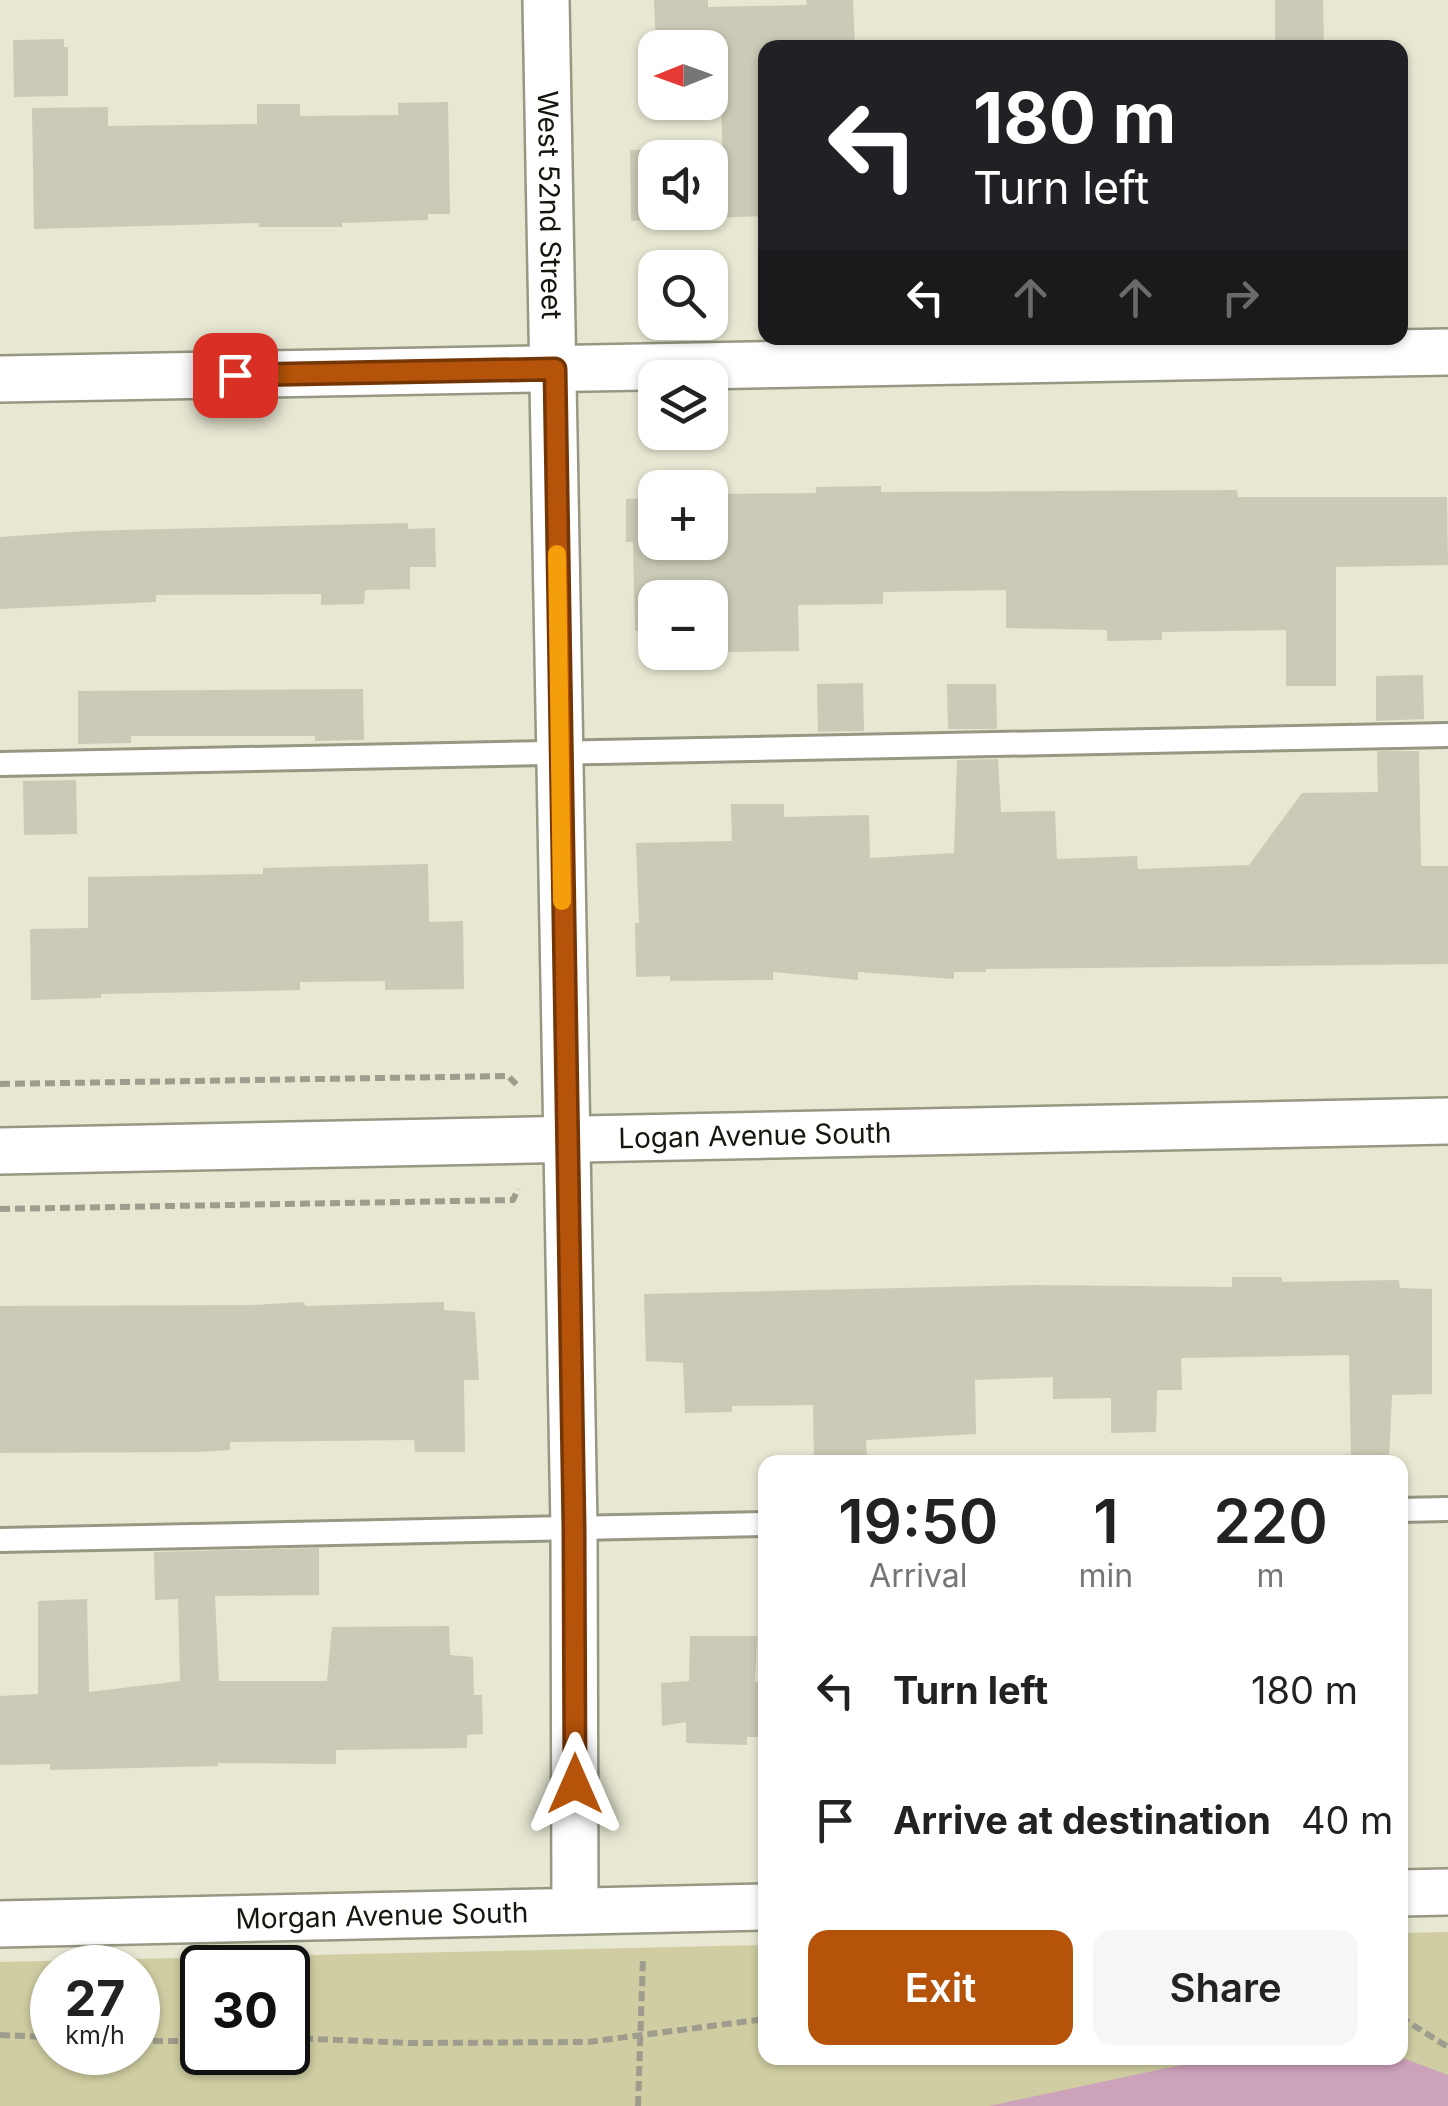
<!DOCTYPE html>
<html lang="en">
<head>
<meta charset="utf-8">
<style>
  :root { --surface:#fff; --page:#f6f6f6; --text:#222; --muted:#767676; --accent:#b45309 }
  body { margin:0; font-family:Inter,sans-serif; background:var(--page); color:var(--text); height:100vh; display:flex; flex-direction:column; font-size:38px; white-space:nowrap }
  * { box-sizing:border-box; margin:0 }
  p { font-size:32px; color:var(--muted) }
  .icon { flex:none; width:55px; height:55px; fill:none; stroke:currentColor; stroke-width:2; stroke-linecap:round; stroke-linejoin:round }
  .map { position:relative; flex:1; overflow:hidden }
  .details { position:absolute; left:758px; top:1455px; width:650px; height:610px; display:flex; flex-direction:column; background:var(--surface); border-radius:20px; box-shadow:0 2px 8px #0004 }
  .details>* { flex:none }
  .hud { position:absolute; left:758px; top:40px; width:650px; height:305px; border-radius:20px; box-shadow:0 2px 8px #0004; background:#202124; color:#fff; overflow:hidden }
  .needle { width:65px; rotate:269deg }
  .buttons { position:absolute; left:638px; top:30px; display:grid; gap:20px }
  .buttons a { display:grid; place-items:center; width:90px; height:90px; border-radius:20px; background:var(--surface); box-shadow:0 2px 8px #0004; font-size:50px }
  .speed { position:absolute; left:30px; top:1945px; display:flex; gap:20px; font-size:50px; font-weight:700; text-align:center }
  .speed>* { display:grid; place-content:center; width:130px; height:130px; border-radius:50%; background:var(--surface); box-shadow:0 2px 8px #0004; line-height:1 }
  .speed small { font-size:25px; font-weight:400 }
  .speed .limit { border:5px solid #111; border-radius:15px; background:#fff; color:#111 }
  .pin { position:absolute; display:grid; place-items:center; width:85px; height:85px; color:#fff; margin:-42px; border-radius:20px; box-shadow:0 5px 15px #0006 }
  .me { position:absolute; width:110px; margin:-55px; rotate:0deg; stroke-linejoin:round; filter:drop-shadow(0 0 8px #0008) }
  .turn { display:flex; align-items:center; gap:35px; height:210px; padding:0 50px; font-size:45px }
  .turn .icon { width:130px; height:130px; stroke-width:2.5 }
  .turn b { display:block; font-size:70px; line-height:85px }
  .lanes { display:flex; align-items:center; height:95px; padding:0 50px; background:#0003; justify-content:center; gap:50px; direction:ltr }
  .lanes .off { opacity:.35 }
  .eta { display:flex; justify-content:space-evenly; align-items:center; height:170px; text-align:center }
  .eta b { font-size:60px; font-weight:600; line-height:70px }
  .primary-button { display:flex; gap:20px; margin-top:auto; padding:20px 50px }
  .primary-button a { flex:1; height:115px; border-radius:20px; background:var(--accent); color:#fff; font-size:40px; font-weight:600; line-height:115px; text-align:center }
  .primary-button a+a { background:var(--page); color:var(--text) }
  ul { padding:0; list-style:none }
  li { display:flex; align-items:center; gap:30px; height:130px; padding:0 50px }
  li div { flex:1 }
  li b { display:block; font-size:38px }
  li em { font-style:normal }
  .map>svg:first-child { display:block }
</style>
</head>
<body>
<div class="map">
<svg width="1448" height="2106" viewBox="0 0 1448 2106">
  <rect width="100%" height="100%" fill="#e7e7d2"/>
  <!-- green -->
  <path fill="#cfcda1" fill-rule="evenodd" d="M1448,1932v174h-1448v-144l765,-17v113h635v-125zM52,1968h86v84h-86zM202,1968h86v84h-86z"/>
  <!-- water -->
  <path fill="#cda2bb" d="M1400,2057l48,18v31h-459l225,-48z"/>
  <!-- building -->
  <g fill="#cacab6" fill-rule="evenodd">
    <path d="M654,0h54v7l99,-2 -1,-5h47l2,46 -90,2v168l-134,5 -1,-71 92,-3 -1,-99h-65zM655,158h55v54h-55z"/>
    <path d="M1275,0h48l1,45h-49z"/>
    <path d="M64,39v8h4v49l-54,1 -1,-57z"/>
    <path d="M448,102l2,112h-22v6l-86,3v4h-83v-4l-225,6 -2,-121 76,-1v19l149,-2v-20h43v12l98,-1v-12z"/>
    <path d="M881,486v6l356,-2 1,7h209l1,68 -112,2v119h-50v-56l-124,2v8l-55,1v-11l-101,-2v-38l-123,2v12l-85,1 1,46 -72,1v-23h-17v-31h-55v32l-20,1 -2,-89h-7v-43l29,-1v44h55v-48l106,-1v-6z"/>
    <path d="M408,523v6l27,-1 1,39h-26v22l-45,1 -1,14 -43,1v-11l-165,1v7l-156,7v-72l87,-6z"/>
    <path d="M1423,675l1,44 -48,2v-45z"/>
    <path d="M863,683l1,48 -46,1 -1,-48z"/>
    <path d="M947,684h49l1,45h-49z"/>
    <path d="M363,689l1,51 -49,1v-5h-184v7l-53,1v-53z"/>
    <path d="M1377,751h42l2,115h27v98l-462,5v3h-32v7l-96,-7v8l-85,-8v8l-103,1v-5l-34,1 -1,-54h4l-3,-80 96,-2 -1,-37h53v13l85,-2 1,43 84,-5 3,-93 41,-1 3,53 54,-1 2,48 80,-3 1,13 111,-4 53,-72 76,-1z"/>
    <path d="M76,780l1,54 -53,1 -1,-54z"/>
    <path d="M428,864l1,58 34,-1 1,68 -79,1v-9l-85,1v8l-199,4v4l-70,2 -1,-71 58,-1v-51l175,-3v-6z"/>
    <path d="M1232,1277h50v5l117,-2 1,8 32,1v105l-40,1 -3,67h-38l-2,-107 -168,3 1,32h-25l-1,42 -45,1v-35l-58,1v-22l-78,3 1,54 -110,6 1,22h-53l-1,-57 -81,1v6l-47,1 -2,-50 -37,-2 -2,-67 390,-9 198,2z"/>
    <path d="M304,1302l1,4 139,-4v8l31,2 4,68h-15l1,72h-50l-1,-12 -184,2v8l-33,2 -197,1v-147l253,-1z"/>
    <path d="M319,1548v47l-104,1 4,85h108l5,-54 117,-1 1,29 23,2 1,38h8l1,39 -16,1v13l-131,2v14l-118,-1v3l-168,4v-6l-50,1v-69l38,-2v-93l49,-2 2,93 91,-11 -2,-82 -23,1 -1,-48z"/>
    <path d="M690,1636h67l-2,46h10v55h-18v8l-61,-2v-21l-24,4 -1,-43 28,-2z"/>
  </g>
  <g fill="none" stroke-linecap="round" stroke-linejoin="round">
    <!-- lane casing -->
    <g stroke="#979783" stroke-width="28">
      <g id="lane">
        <path d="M0,764l1448,-29"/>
        <path d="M1400,1510l48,-1"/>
        <path d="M0,1540l765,-16"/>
      </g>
    </g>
    <!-- street casing -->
    <g stroke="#979783" stroke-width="50">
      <g id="street">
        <path id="s1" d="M546,0l28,1528 1,382"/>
        <path d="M0,379l1448,-27"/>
        <path id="s2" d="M0,1151l1448,-30"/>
        <path d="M1400,1893l48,-1"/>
        <path id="s3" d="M0,1924l765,-17"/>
      </g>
    </g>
    <!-- path -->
    <g stroke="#9e9d8d" stroke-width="6" stroke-dasharray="10 5" stroke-linecap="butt">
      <path d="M0,1084l508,-8 10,10"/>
      <path d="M0,1209l513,-9 5,-11"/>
      <path d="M1400,2017l48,30"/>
      <path d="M0,2035l52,2"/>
      <path d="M288,2038l124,5 176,-1 177,-23"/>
      <path d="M138,2041h64"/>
      <path d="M638,2106l5,-149"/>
    </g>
    <!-- lane -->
    <use href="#lane" stroke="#fff" stroke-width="22"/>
    <!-- street -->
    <use href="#street" stroke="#fff" stroke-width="45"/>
  </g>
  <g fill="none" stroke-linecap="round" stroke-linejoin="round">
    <!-- route casing -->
    <g stroke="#753606" stroke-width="25">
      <path id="route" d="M235,375l320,-6 19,1159 1,256"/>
    </g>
    <!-- route -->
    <use href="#route" stroke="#b45309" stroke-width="18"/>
    <!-- slow -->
    <path stroke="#f59e0b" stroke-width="18" d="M557,554l5,347"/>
  </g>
  <g text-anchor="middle" stroke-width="8" stroke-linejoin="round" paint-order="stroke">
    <!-- street labels -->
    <g font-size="28" fill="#16150e" stroke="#e7e7d2">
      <text dy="10" stroke="none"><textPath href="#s1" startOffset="205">West 52nd Street</textPath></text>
      <text dy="10" stroke="none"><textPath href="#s2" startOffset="755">Logan Avenue South</textPath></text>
      <text dy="10" stroke="none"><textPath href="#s3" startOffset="382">Morgan Avenue South</textPath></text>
    </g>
  </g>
</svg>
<div class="buttons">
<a><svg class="needle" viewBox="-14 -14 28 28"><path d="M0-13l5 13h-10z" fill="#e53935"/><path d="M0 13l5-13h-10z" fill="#767676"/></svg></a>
<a><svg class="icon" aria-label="sound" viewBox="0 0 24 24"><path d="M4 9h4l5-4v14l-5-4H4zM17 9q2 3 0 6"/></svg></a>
<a><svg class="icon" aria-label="search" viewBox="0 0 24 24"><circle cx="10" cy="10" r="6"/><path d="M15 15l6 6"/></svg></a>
<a><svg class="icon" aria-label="layers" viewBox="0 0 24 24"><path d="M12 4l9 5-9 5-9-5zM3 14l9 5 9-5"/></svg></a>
<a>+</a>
<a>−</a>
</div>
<div class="speed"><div>27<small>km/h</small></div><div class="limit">30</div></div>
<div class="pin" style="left:235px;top:375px;background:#d93025"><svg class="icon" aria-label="arrive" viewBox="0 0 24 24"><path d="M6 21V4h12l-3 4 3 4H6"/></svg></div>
<svg class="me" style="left:575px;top:1784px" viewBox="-20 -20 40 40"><path d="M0-17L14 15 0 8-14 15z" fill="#b45309" stroke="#fff" stroke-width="4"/></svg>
<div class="hud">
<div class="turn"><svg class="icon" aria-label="left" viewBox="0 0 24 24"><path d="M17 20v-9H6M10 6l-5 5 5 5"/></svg><div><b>180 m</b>Turn left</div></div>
<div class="lanes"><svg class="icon" aria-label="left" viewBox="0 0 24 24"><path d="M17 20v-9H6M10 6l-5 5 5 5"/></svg><svg class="icon off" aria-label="ahead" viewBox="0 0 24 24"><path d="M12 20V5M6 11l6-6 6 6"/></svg><svg class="icon off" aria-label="ahead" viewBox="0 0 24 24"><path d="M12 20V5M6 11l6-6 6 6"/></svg><svg class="icon off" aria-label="right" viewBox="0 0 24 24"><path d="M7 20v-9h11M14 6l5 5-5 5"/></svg></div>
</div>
<section class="details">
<div class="eta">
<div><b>19:50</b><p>Arrival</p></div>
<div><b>1</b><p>min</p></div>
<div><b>220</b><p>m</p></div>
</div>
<ul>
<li><svg class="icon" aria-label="left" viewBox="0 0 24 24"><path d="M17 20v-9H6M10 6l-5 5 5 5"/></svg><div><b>Turn left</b></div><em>180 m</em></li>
<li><svg class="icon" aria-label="arrive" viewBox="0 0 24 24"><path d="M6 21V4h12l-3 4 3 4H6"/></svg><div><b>Arrive at destination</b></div><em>40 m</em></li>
</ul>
<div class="primary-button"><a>Exit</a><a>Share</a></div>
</section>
</div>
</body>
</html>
